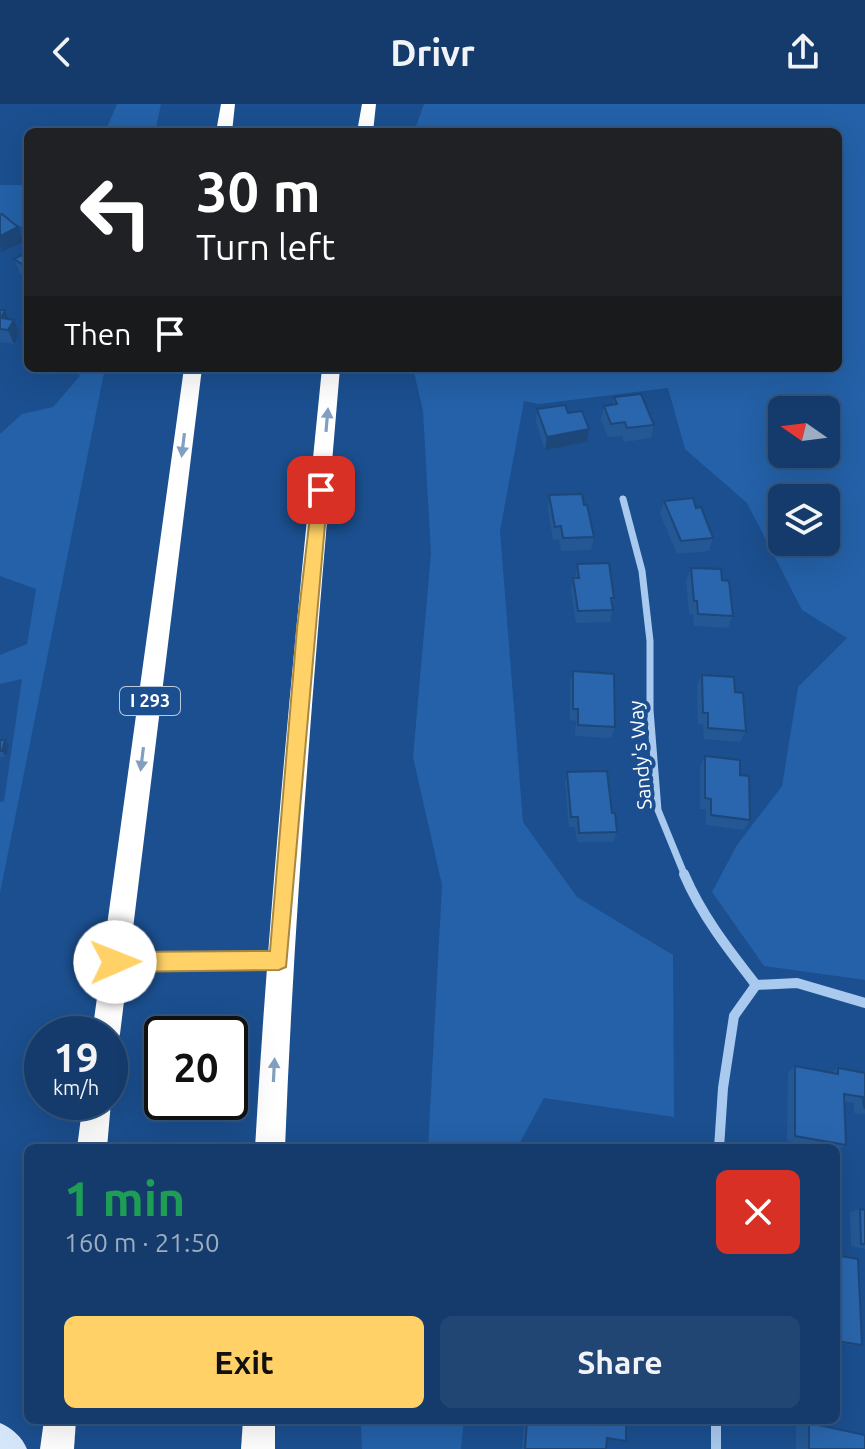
<!DOCTYPE html>
<html lang="en">
<head>
<meta charset="utf-8">
<style>
  :root { --surface:#143b6b; --page:#214673; --text:#f1f3f6; --muted:#9dadc1; --line:#33557e; --accent:#ffd166 }
  body { margin:0; font-family:Ubuntu,sans-serif; background:var(--page); color:var(--text); height:100vh; display:flex; flex-direction:column; font-size:30px; white-space:nowrap }
  * { box-sizing:border-box; margin:0 }
  p { font-size:26px; color:var(--muted) }
  .icon { flex:none; width:44px; height:44px; fill:none; stroke:currentColor; stroke-width:2; stroke-linecap:round; stroke-linejoin:round }
  .map { position:relative; flex:1; overflow:hidden }
  .side { position:absolute; left:24px; top:1040px; width:816px; height:280px; display:flex; flex-direction:column; background:var(--surface); border-radius:12px; box-shadow:0 8px 32px #0002,0 0 0 2px var(--line) }
  .side>* { flex:none }
  .hud { position:absolute; left:24px; top:24px; width:818px; height:244px; border-radius:12px; box-shadow:0 8px 32px #0002,0 0 0 2px var(--line); background:#202124; color:#fff; overflow:hidden }
  .needle { width:52px; rotate:284deg }
  .buttons { position:absolute; left:768px; top:292px; display:grid; gap:16px }
  .buttons a { display:grid; place-items:center; width:72px; height:72px; border-radius:12px; background:var(--surface); box-shadow:0 8px 32px #0002,0 0 0 2px var(--line); font-size:40px }
  .speed { position:absolute; left:24px; top:912px; display:flex; gap:16px; font-size:40px; font-weight:700; text-align:center }
  .speed>* { display:grid; place-content:center; width:104px; height:104px; border-radius:50%; background:var(--surface); box-shadow:0 8px 32px #0002,0 0 0 2px var(--line); line-height:1 }
  .speed small { font-size:20px; font-weight:400 }
  .speed .limit { border:4px solid #111; border-radius:12px; background:#fff; color:#111 }
  .pin { position:absolute; display:grid; place-items:center; width:68px; height:68px; color:#fff; margin:-34px; border-radius:16px; box-shadow:0 4px 12px #0006 }
  .me { position:absolute; width:88px; margin:-44px; rotate:89deg; stroke-linejoin:round; filter:drop-shadow(0 0 6px #0008) }
  .turn { display:flex; align-items:center; gap:28px; height:168px; padding:0 40px; font-size:36px }
  .turn .icon { width:104px; height:104px; stroke-width:2.5 }
  .turn b { display:block; font-size:56px; line-height:68px }
  .then { display:flex; align-items:center; height:76px; padding:0 40px; background:#0003; gap:16px; font-size:30px }
  .round { display:grid; place-items:center; flex:none; width:84px; height:84px; border-radius:12px; background:var(--page) }
  .overview { display:flex; align-items:center; justify-content:space-between; height:136px; padding:0 40px }
  h1 { font-size:48px; font-weight:700; line-height:60px; color:#1e9e55 }
  .cta { display:flex; gap:16px; margin-top:auto; padding:16px 40px }
  .cta a { flex:1; height:92px; border-radius:12px; background:var(--accent); color:#111; font-size:32px; font-weight:700; line-height:92px; text-align:center }
  .cta a+a { background:var(--page); color:var(--text) }
  header { display:flex; justify-content:space-between; align-items:center; height:104px; padding:0 40px; background:var(--surface); font-size:36px; font-weight:700 }
  .map>svg:first-child { display:block }
</style>
</head>
<body>
<header><svg class="icon" aria-label="back" viewBox="0 0 24 24"><path d="M15 5l-7 7 7 7"/></svg>Drivr<svg class="icon" aria-label="share" viewBox="0 0 24 24"><path d="M12 15V3M7 8l5-5 5 5M5 13v7h14v-7"/></svg></header>
<div class="map">
<svg width="865" height="1345" viewBox="0 0 865 1345">
  <rect width="100%" height="100%" fill="#1b4f8f"/>
  <!-- green -->
  <g fill="#2461a8" fill-rule="evenodd">
    <path d="M117,0h44l-6,28h-50z"/>
    <path d="M424,0h441v876l-101,-14 -52,-74 25,-47 45,-59 16,-99 49,-49 -45,-28 -55,-107 -62,-54 -17,-61 -129,16 -15,-3 -24,130 23,291 54,75 96,58 1,162 -130,-19 -27,50h-89l14,-263 -29,-128 18,-204 -8,-142 -10,-43h425v-236h-424zM826,306v44h-44v-44zM826,394v44h-44v-44z"/>
    <path d="M0,81h28v44l-23,-8 -5,1z"/>
    <path d="M75,264h30l-105,525v-91l4,-1 18,-122 -22,5v-29l27,-11 9,-55 -36,-13v-142l22,-20 31,-7 27,-31z"/>
    <path d="M361,1316h103l-3,29h-99z"/>
  </g>
  <g fill="none" stroke-linecap="round" stroke-linejoin="round">
    <!-- lane -->
    <path stroke="#a9c9ee" stroke-width="7" d="M123,858l152,-2"/>
    <!-- street-far1 -->
    <path stroke="#a9c9ee" stroke-width="7" d="M623,395l19,72 8,70v69l8,100 27,66"/>
    <!-- street -->
    <g stroke="#a9c9ee" stroke-width="10">
      <path d="M684,770c18,42 44,75 72,111"/>
      <path d="M756,881l41,-2 68,20"/>
      <path d="M719,1044l4,-60 11,-72 22,-31"/>
      <path d="M716,1316v29"/>
    </g>
    <!-- secondary -->
    <path fill="#d6e6fa" fill-rule="evenodd" d="M0,1319c12,5 22,14 27,26h-27z"/>
    <!-- highway -->
    <g fill="#fff" fill-rule="evenodd">
      <path d="M221,0h14l-3,28h-16z"/>
      <path d="M362,0h14l-3,28h-16z"/>
      <path d="M184,264h18l-82,666 -4,10 -6,2v-12h-18z"/>
      <path d="M322,264h18c-22,260 -45,519 -55,780h-30c15,-261 41,-520 67,-780z"/>
      <path d="M110,995l1,3 -4,46h-30l6,-46h27z"/>
      <path d="M44,1316h32l-2,29h-34z"/>
      <path d="M243,1316h32v29h-34z"/>
    </g>
  </g>
  <!-- wall -->
  <g fill="#245895">
    <path d="M28,148v27l-8,-6 -6,-14z"/>
    <path d="M0,206h5l4,9 11,15 -6,10 -14,-2z"/>
    <path d="M614,293l40,28 -3,13 -27,4 -2,-6 -14,1 -7,-17 3,-14 9,-1z"/>
    <path d="M537,305l31,4 19,29 -42,8 -9,-28z"/>
    <path d="M549,391l35,10 10,32 -3,13 -30,1 -2,-12 -6,1 -5,-31z"/>
    <path d="M664,397l32,7 17,30 -4,13 -32,3 -17,-40z"/>
    <path d="M577,460l37,34 -4,24 -34,1 -5,-33 2,-12h2z"/>
    <path d="M691,464l31,12 11,36 -5,12 -34,-2 -1,-12h-4l-3,-34z"/>
    <path d="M573,567l42,56 -4,11 -36,-2 1,-15 -6,-1v-37z"/>
    <path d="M702,571l33,17 11,39 -6,11 -36,-3 -1,-14 -5,-1 -1,-38z"/>
    <path d="M0,636h5l4,5 -3,12h-6z"/>
    <path d="M705,652l35,19 10,45 -6,10 -38,-5v-16h-6v-42z"/>
    <path d="M567,668l45,41 5,19 -4,10h-36l-2,-15h-6l-4,-45z"/>
    <path d="M795,962l37,6 6,-4 27,5v41l-11,-1v-10l-10,-2 2,44 -9,5 -1,-2h-10l-39,-7 1,-69z"/>
    <path d="M860,1105l5,1v39l-14,-3 -1,-34z"/>
    <path d="M836,1133l4,19 22,89h-11l-15,-2z"/>
    <path d="M524,1316h102l-19,18 -1,11h-84z"/>
    <path d="M796,1317l13,2 56,26h-69z"/>
  </g>
  <!-- shaded-wall -->
  <g fill="#1d4779">
    <path d="M18,123l5,15 -22,10 -1,-16z"/>
    <path d="M5,206l6,14 -10,-6z"/>
    <path d="M14,216l6,14 -6,10 -6,-14z"/>
    <path d="M589,325l-2,13 -42,8 2,-13z"/>
    <path d="M5,636l4,5 -3,12 -4,-6z"/>
  </g>
  <!-- building -->
  <g fill="#2a66ad" stroke="#1d4779" stroke-width="2">
    <path d="M2,110l16,13 -18,9v-21z"/>
    <path d="M28,148v16l-14,-9z"/>
    <path d="M0,206h5l-4,8 13,2 -6,10 -8,-1z"/>
    <path d="M641,290l13,31 -27,3 -2,-6 -14,2 -7,-18 13,-2 -3,-7z"/>
    <path d="M565,301l3,8 14,-2 7,18 -42,8 -10,-28z"/>
    <path d="M582,390l2,11h3l7,32 -31,1 -2,-12 -6,1 -6,-32z"/>
    <path d="M693,394l3,10 5,-1 12,31 -32,3 -17,-40z"/>
    <path d="M609,459l5,35h-3l2,12 -35,1 -5,-33h6l-2,-14z"/>
    <path d="M691,464l30,1 1,11 7,1 4,35 -35,-2 -1,-13h-3z"/>
    <path d="M573,567l41,3 1,53 -37,-2v-16h-5z"/>
    <path d="M702,571l32,2 1,15 8,1 3,38 -38,-3v-15h-5z"/>
    <path d="M0,636h5l-3,11h-2z"/>
    <path d="M705,652l35,4v15l9,1 1,44 -39,-5v-16l-6,-1z"/>
    <path d="M607,667l5,42h3l2,19 -38,1 -1,-16h-7l-4,-45z"/>
    <path d="M795,962l43,8v-6l27,5v35l-1,-1 -1,-10 -19,-3 2,51 -51,-9z"/>
    <path d="M860,1105l5,1v34h-4z"/>
    <path d="M836,1133l3,1 1,18 18,3 4,86 -26,-4z"/>
    <path d="M527,1316h99v21l-19,-3 -1,11h-81z"/>
    <path d="M809,1319l56,12v14h-56z"/>
  </g>
  <!-- one-way arrows -->
  <defs><path id="oneway-solid" d="M-6-.8H1V-3.2L6.5 0L1 3.2V.8H-6Z" transform="scale(2)"/></defs>
  <g fill="#829ec1">
    <use href="#oneway-solid" transform="translate(327 316) rotate(-85)"/>
    <use href="#oneway-solid" transform="translate(183 341) rotate(97)"/>
    <use href="#oneway-solid" transform="translate(142 655) rotate(97)"/>
    <use href="#oneway-solid" transform="translate(274 966) rotate(-87)"/>
  </g>
  <!-- route -->
  <path fill="#ffd166" stroke="#a68842" stroke-width="2" d="M321,380l7,6 -42,477 -7,3 -164,2 -7,-3 -3,-7 3,-7 7,-3 155,-1 27,-322 16,-139z"/>
  <g text-anchor="middle" stroke-width="8" stroke-linejoin="round" paint-order="stroke">
    <!-- shield labels -->
    <rect fill="#1b4f8f" stroke="#bbcadd" stroke-width="2" x="120" y="583" width="60" height="28" rx="6"/>
    <g font-size="18" font-weight="bold" fill="#fff">
      <text x="150" y="603">I 293</text>
    </g>
    <!-- street labels -->
    <g font-size="20" fill="#fff" stroke="#1b4f8f">
      <text transform="translate(640 651) rotate(-95)" y="7">Sandy's Way</text>
    </g>
  </g>
</svg>
<div class="buttons">
<a><svg class="needle" viewBox="-14 -14 28 28"><path d="M0-13l5 13h-10z" fill="#e53935"/><path d="M0 13l5-13h-10z" fill="#9dadc1"/></svg></a>
<a><svg class="icon" aria-label="layers" viewBox="0 0 24 24"><path d="M12 4l9 5-9 5-9-5zM3 14l9 5 9-5"/></svg></a>
</div>
<div class="speed"><div>19<small>km/h</small></div><div class="limit">20</div></div>
<div class="pin" style="left:321px;top:386px;background:#d93025"><svg class="icon" aria-label="arrive" viewBox="0 0 24 24"><path d="M6 21V4h12l-3 4 3 4H6"/></svg></div>
<svg class="me" style="left:115px;top:858px" viewBox="-20 -20 40 40"><circle r="19" fill="#fff"/><path d="M0-13L10 11 0 6-10 11z" fill="#ffd166"/></svg>
<div class="hud">
<div class="turn"><svg class="icon" aria-label="left" viewBox="0 0 24 24"><path d="M17 20v-9H6M10 6l-5 5 5 5"/></svg><div><b>30 m</b>Turn left</div></div>
<div class="then">Then<svg class="icon" aria-label="arrive" viewBox="0 0 24 24"><path d="M6 21V4h12l-3 4 3 4H6"/></svg></div>
</div>
<section class="side">
<div class="overview"><div><h1>1 min</h1><p>160 m · 21:50</p></div><a class="round" style="background:#d93025;color:#fff"><svg class="icon" aria-label="close" viewBox="0 0 24 24"><path d="M6 6l12 12M18 6L6 18"/></svg></a></div>
<div class="cta"><a>Exit</a><a>Share</a></div>
</section>
</div>
</body>
</html>
